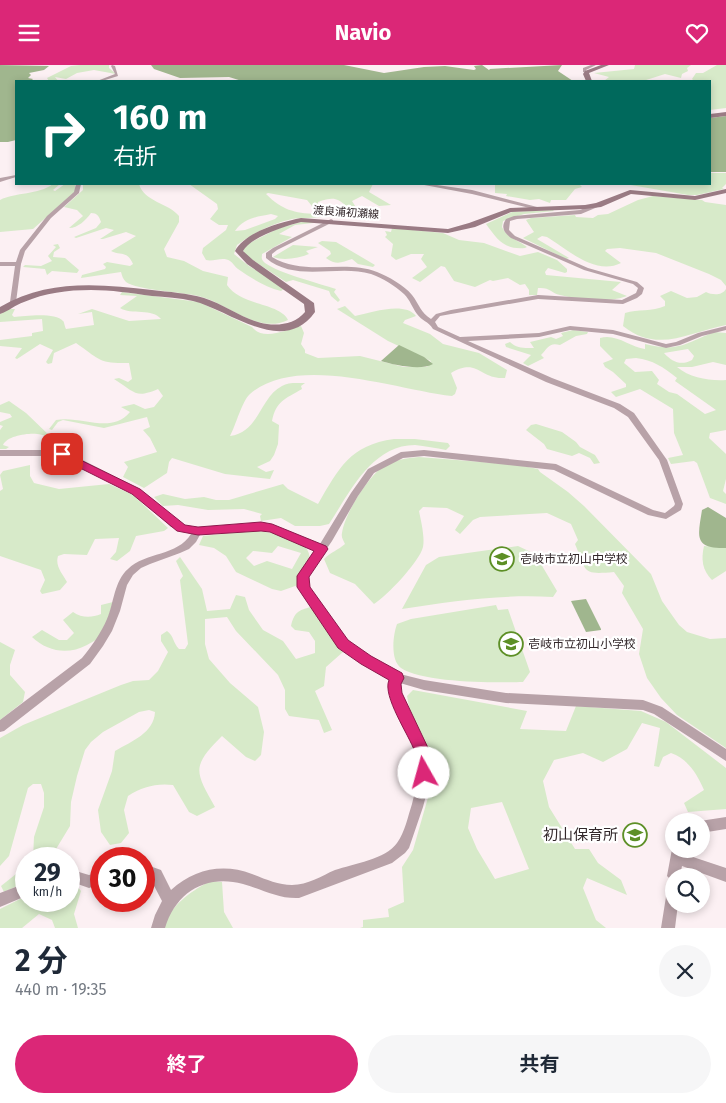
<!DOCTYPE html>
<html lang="ja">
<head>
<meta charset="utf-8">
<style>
  :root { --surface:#fff; --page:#f6f6f7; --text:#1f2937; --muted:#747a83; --accent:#db2777 }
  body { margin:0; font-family:"Fira Sans","Noto Sans JP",sans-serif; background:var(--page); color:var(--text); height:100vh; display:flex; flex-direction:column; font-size:19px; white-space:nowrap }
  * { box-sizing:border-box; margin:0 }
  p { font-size:16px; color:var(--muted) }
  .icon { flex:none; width:28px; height:28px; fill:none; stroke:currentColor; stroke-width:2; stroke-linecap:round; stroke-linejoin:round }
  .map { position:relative; height:863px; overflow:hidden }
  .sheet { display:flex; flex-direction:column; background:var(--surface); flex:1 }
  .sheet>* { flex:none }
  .hud { position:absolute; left:15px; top:15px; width:696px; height:105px; border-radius:0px; box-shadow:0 2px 8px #0003; background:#00695c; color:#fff; overflow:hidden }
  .controls { position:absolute; left:665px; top:748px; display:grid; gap:10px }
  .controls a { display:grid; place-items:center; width:45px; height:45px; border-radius:50%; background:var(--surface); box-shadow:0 2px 8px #0003; font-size:25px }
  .speed { position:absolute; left:15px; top:782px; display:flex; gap:10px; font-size:25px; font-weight:700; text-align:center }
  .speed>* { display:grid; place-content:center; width:65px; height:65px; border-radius:50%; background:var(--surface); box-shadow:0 2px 8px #0003; line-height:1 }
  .speed small { font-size:12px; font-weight:400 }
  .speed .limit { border:8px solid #d22; background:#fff; color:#111 }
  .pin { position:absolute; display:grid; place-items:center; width:42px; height:42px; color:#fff; margin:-21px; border-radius:10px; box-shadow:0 2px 8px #0006 }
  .me { position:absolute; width:55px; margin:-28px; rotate:353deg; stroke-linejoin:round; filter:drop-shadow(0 0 4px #0008) }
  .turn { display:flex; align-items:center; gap:18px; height:105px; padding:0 15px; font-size:22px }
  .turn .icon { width:65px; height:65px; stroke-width:2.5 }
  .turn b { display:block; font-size:35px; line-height:42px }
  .round { display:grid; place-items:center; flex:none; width:52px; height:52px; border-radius:26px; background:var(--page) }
  .overview { display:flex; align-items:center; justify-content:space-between; height:85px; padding:0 15px }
  h1 { font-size:30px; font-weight:700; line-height:38px }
  .action { display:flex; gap:10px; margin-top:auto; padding:10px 15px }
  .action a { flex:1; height:58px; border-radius:30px; background:var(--accent); color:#fff; font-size:20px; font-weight:700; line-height:58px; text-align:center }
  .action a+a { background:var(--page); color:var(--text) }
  header { display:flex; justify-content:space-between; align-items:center; height:65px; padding:0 15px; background:var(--accent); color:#fff; font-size:22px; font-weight:700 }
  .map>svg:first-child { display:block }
</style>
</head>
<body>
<header><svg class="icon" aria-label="menu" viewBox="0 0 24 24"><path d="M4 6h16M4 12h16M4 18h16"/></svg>Navio<svg class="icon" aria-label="heart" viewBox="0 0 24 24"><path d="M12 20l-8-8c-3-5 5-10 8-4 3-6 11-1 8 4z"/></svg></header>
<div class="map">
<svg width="726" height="863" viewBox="0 0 726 863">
  <rect width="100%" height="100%" fill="#fcf0f3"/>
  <!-- green -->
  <g fill="#d7eac9" fill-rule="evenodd">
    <path d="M80,0h29v3l7,6 -22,-4 -17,3 -11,6 -11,-2 3,4h-9l-2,-3 24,-12z"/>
    <path d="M635,0h56l-4,3 1,3 -6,3 -1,4 -16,-4 -22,7h-39l5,-4 -15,-4 40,-4z"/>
    <path d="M717,0h9v43l-16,2v-29h-16l-2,-2 4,-6h7z"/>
    <path d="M710,108h16v11l-4,4 2,1 -27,6h-9l-63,-11h85z"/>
    <path d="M53,119h7l-7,6 2,1 10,-7h10v8l-42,37 -33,3v-32c16,-8 38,-5 53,-16z"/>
    <path d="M83,119h56c5,18 30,19 40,32v6l-15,27 3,8 17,4 19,10 25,6 -1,8c14,21 53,18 61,35 -31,15 -61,-18 -90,-24 -16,-4 -61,-6 -72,-14 -3,-3 -4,-6 -5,-10l-40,6 1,-3 23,-6 1,-2 -3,-3 4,-2 23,4 3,-2c-6,-14 -13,-8 -22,-13l25,-15 -10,-4 -23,7h-3l14,-9 -8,-2 -30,10 -2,-1 22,-9 5,-6c-2,-6 -4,-9 -10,-9 -5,7 -13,15 -22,15l14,-12 -6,-6 -13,-3 19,-17z"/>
    <path d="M189,119h184l-4,8 22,13 -12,1 -17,-10 -10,5 5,8c-18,-1 -13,-17 -39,-7l1,10 5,4c-10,3 -22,1 -32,3 -19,4 -40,15 -55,26l-3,9 15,12 36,22 -4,3c-16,-4 -30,-13 -43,-22 -3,-2 -5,-6 -8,-8 -7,-5 -16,1 -24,-1l-4,-7 1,-5 23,-18 2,-5h-9l-9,-6 8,-10 -1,-5zM268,128l39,7 9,11v3c-22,-1 -34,-4 -50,-20zM271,149l7,2 -3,3 -30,11 -10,1c9,-13 21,-14 36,-17z"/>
    <path d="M495,119h84l3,3 -7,2 -9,11h-15l-1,3 -11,-4 -9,1 -24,-4 1,-2 -12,-1z"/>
    <path d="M653,131l49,4 3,2 21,3v81l-5,-6 -12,-6 -53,-21 -36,-5 -13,1 -2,2 16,12c-26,13 -54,-14 -74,-26l-5,-1 -5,3 32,19 -3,1 -43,-21 11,-6 -8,-12 5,-2 44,-3 1,2 17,1 5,-3 10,-1 30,-14z"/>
    <path d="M553,145l1,1 -30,3 -21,7 -1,6c5,11 15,12 25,20l-2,1c-21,2 -28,-9 -39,-24l26,-12z"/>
    <path d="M304,156l18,1 -27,3 -16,9 13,3 -30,17c0,3 -1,4 1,7 8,10 58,23 73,28l-2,3 6,8 -2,2 -7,-6 -2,-5 -36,-11 -7,2 -41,-27 -2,-5 3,-5 31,-16z"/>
    <path d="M392,163l51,5 16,7 25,3 36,13 18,-4 19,8 10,9v3l-2,1 -17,-5 -3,4 1,3 75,7 -9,8 15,6c-19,7 -47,4 -67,-1 -9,-2 -10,-8 -22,-7l-1,7h-8v-5l-4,-6 -5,1 -12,-7 -15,3 -3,-1 -15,7 -21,-6 -9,-14 -4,-1 -21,16 -8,-4 15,-11 -6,-8 3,-5h-13l-15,6 -5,-4 2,-12 -8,-7 2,-2 -2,-4 6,1z"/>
    <path d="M322,176l14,1 39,23 -2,2 -15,-3 -6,-5c-10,3 -15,7 -26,-1l5,-4 -1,-3 -12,-8z"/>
    <path d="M58,179l2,4 -6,4 -1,5 12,1 14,12 -2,3 -25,-2 -5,4 -2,-6 -22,-2 2,-2 16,1 11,-5 -4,-5 8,-9 -3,-2z"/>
    <path d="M293,180l25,2 -12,4 3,3c-10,4 -25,7 -36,3z"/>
    <path d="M726,224v36c-37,7 -68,29 -103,1l2,-13c13,-4 27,-1 40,-7v-5l-5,-5 11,-5 16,7 10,-1 9,-5c6,3 16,4 20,-3z"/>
    <path d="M122,227l77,10 53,25c11,14 34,3 49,-1l3,7 -3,11 4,6v3l13,5 42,-2 44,11h23l4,-6 -43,-20 -51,-32 8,-3 10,10c16,-3 49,-15 61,0l-11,4 -2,3 27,11 13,10 36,9 28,17 -2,8c-25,2 -27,-21 -54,-5l6,15 -2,6 -3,2c-55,-6 -155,-43 -202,-2 -8,7 -14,31 -20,42 29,-3 30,-39 52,-50 6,-4 15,-3 23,-3l-4,3 1,3c-17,10 -26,12 -30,32l7,4 -1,19 -4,11 -4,6 -13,6 9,5 8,-2 -4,9 -45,-5 -53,-16 -3,4 -2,11 -23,15 -21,-11 5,-10 -4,-5 33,-10 -7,-14 -7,-8 7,-3 -3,-10 -43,11 -41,-8 -5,2 -6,8 -3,-1 7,-9c25,-5 55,15 74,-8l-9,-5 13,-3 11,5 9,-2 9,-11 -5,-7c-23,10 -23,3 -44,-10l5,-1 9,4 4,-3 -3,-16c-30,1 -30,-4 -53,-20l-22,10 -2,10 -4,1 -2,-2 7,-12 -13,-6 -23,15 -2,-1 7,-10 -22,-2v-6l32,-4v-3l11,-2 -1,-12 -42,3v-8l8,-5h7l-3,6 2,2c11,-1 42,-5 49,4 1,0 2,7 3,8l28,-4 -2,-13 -14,2 14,-5 37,12 32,-2c-8,-11 -30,-4 -41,-11l17,-12 -17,-1z"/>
    <path d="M573,265l15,2 -1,2 -11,2 -16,9c-11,-3 -12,3 -19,10l3,3 -16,8 -5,-3 8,-8 -25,-8 -1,-3 5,-2c7,7 15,6 24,6l-4,-6 21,-5 5,2 7,-3 -2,-3z"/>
    <path d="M714,267l12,1v32l-13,-3 -21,5h-15c13,11 33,14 49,13v50l-16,3 -1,5 17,16v25l-3,12 3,3v10l-16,-6 -13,-35 -3,-2 -23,3 -3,-6 15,-3 -9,-22 -1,-24 -33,-20 -24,8 -5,-5 15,-5v-3l-13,-12 -8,-5 -2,-4 10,-4 -13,-13v-8c16,-5 30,9 45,11v-5c33,8 40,0 69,-12zM688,284l6,7 -2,4c-11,6 -20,2 -28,-7zM636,293c17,2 27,9 41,20l-2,3 41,29 -11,4 -28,-20 -8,-2 -12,-8 2,-4 -7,-9 -17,1 -11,-9 2,-4z"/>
    <path d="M9,336l17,12 26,25c-4,0 -9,-4 -15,-4 -10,-1 -30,2 -34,11l6,2 -3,2h-6v-19l3,-4 -3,-1v-3l12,-5 -2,-3 -10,-2v-7z"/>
    <path d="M536,359l26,8 14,10 4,5 15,8 5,8 -6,1 -4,-6 -11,-5 -7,3 -25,-7 -3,-5 -18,-14 5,-5z"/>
    <path d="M394,374h21l33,4 2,3 -4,4c-10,-2 -21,-4 -31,-5 -44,0 -66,49 -86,79l-9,2h-25l-14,-8 -20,3 -1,-5 2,-2 -18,-5 -36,1 -30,-5 -15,1 -9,-9 9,-3 22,5 19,-2 12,3h13l54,-16 5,5 30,15c21,-36 32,-59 76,-65z"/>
    <path d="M419,392l99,8 20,4 2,3 28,20 16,14 67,68 11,27 17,24 8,7 23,7 16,-1v110l-49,-33 -16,-17 -14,-20 -8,-24 4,-25 -21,-36 2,-7 -10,-14c-33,3 -27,0 -39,-28l3,-4 -7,-16 -24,-11 -67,4 -7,3 -13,14 -5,-4 9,-14 -17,-8 -24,-1 -4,4c2,10 6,26 4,36 -3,14 -37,50 -49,57l-19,-20 -25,-11 -6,-14c7,-7 14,-9 21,-15 -2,-4 -4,-7 -3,-11 3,-20 25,-54 40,-66 11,-7 25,-9 37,-10z"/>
    <path d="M30,400v11l4,7 25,6 50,-5 24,11 35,33 -4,3 -28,5 -6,15 -13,10 -7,-2 6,-7 3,-14 -24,1 -8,16 -23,-1 -6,2c-3,10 4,17 9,26l-7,8 -18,4 -2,-3 5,-11 -4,-10 -41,-14v-65l3,-2 -3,-14 3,-4z"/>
    <path d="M251,466c14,0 63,6 58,29 -1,5 -7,8 -9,13 -1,3 -1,8 -2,12l-17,6 -9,-2 -36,-17 -10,-16 -12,-8 -15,-3 4,-9zM278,481l23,7 -9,16 -25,-8 -13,5 -8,-8 7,-7 19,2z"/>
    <path d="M518,481l17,8 22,37 -4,6c-51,-3 -101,4 -151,12l24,-44 13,-8z"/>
    <path d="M704,481l22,2v23l-14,9c-10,-10 -11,-21 -8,-34z"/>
    <path d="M180,492l22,32 5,22 23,-2 6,-14 9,2 4,13 14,20 20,11 13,18 19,-6v-12l-6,-9 -14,-2 -4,-4c3,-13 7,-16 20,-19l32,45 -17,15 -2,19 -9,5 17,39 -8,3 -5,-13 -30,-4 -4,-7v-19l-7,-15 -42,-44 -9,-14 -22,2v25l4,15 21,24 28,24 6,25 -3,23 -6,6 -9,-4 -24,-21c-31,31 -27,35 -7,71l-18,9 -8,-4 -16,-27c-17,-2 -31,2 -45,11l-4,14 5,23 -8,10 -11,2 -9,-13 -3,-22 14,-39 3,-20c17,-10 39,-18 40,-39l-6,-2 -10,2 -36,20 -12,10 -6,8 -8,26 -6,26 -1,24 -20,33h-17l1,-22 10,-30v-14l-3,-9h-8l-5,4 -19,68 -9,10v-128l23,-13 98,-40 12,-4 16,-1 9,-9 10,-19 -7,-11v-6l6,-4c7,5 6,12 12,18h6l3,-5 -8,-64 3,-4 -7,-15z"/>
    <path d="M113,537c-4,12 -7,28 -16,37 -2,2 -7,4 -10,6 -19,10 -39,7 -55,-8l10,-7 17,10h8l7,-7 -11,-13 10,-8c9,6 18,6 28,2v-9z"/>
    <path d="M496,540l2,5 10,-1 22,63 -7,10c-27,1 -100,1 -122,-14 -11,-8 -8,-33 -4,-44l14,-5z"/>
    <path d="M0,577l15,8 -5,15v10l15,17 -2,10 -23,18z"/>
    <path d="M413,625l114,21 -7,18 46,2 10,-25 65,5 25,11 60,46v41l-38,3 -4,-9 20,-13c-7,-16 -16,-31 -33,-37l-8,4 -4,10 -5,-1 6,-38 -18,-5 -15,26 -24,13 -20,-9 -29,7 -11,21 6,26 26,42h14l9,14 23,17 6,15 -40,-17 -4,10 13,32 10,8h-246l3,-1v-7l26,-3 -1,-8 16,-7 -2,-35 11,-17 24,-84 -27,-54 -3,-16zM502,737l27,67 -34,10 -18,-30 -9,-21 3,-20z"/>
    <path d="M26,801v16l-22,10 -3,-6z"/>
    <path d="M69,815l7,5 5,6 -7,23 4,14h-23l-3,-8 -13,-6 -17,14h-22v-19l26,-13v5h43z"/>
    <path d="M210,816l12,1 2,30 9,16h-71c11,-24 25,-34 48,-47z"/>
  </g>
  <!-- water -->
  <g fill="#a0b68e">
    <path d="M0,0l49,1 -5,4 -15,3 2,2 -3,3 5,1 -2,2h-15v15l-1,1 1,1v42l-8,2h-8z"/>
    <path d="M151,0h193l40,8 40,-6 21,-1 29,4 2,-1 -2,-3 8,-1 7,5h1l-1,-1 73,-4 -4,6 15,10h-331l-13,-4 -49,1 -26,-9z"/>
    <path d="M726,51v56h-16v-54z"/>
    <path d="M399,280l25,12 9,7c-12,7 -39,1 -52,-3z"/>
    <path d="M708,442l18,11v30c-33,1 -28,-12 -24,-38z"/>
    <path d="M586,534l15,30v1l-15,2 -15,-31z"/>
  </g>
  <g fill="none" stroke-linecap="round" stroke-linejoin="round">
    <!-- street -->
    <g fill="#b8a2a8" fill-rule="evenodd">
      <path d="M112,0l3,1 3,10 -16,5h-5l18,-7 -4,-8z"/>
      <path d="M591,0h5l-10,5 2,3 -5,-1v-4z"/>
      <path d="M16,110v2l-16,5v-4z"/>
      <path d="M76,119h5l-2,9 -28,25 -26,33 -4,13 -5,38 -1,1h-4l-1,-1 5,-36h-15v-4h16l4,-12 27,-34 27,-24z"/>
      <path d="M419,119h11l42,6 69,18 -3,2 -66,-16z"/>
      <path d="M598,138l3,2 -1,1 -19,8 -64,5 -7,2 -1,9 6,6 73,32 49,14 7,6 -2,6 -5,4 -14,6 -85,-5 -87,15 -11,2 -5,6 3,5 22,10 79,-4 31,-7 43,4 53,14 10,-2 22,-9 28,-7v4l-24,6 -22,9 -14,3 -53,-14 -43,-4 -31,7 -71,4 84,37 68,26 14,9 33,47 16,44 -2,6 -15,9 -18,-4 -94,-45 -130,-14 -21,2 -29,15 -16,23 -26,45 -24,35 1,11 38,54 23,16 30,17 24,6 82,13 137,7 19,7 64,42v12l-72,-47 -11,-4 -137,-7 -82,-13 -24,-7v10l27,54 5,15 -2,18 -7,27 -14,41 -4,5 -13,10 -93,35c-21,1 -37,-9 -56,-14 -37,-10 -67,8 -78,44h-14l4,-13 7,-14 -11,-21 -7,-4v-12l17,6 10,20c23,-21 52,-27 81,-16 13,5 26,11 40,11 16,0 29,-9 43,-15 18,-6 51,-11 62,-27 8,-11 11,-27 15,-39 3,-13 9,-28 8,-41 -1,-19 -22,-51 -30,-70l-1,-9 2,-4 -29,-17 -23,-16 -38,-56 -3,-15 18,-26 -31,-14 -24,-7 -60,4 -5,9 -7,7 -9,4 -30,11 -9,4 -8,7 -6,10 -7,26 -8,20 -9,15 -13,18 -86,67 -4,1v-12l82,-62c10,-12 19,-25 25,-39 7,-16 7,-38 21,-50 17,-17 50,-13 63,-35l-20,-7 -38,-34 -67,-35 -14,-2h-52v-6h52l19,4 68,35 38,34 14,5 70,-5 30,9 29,12 31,-51 17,-24 33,-17 23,-2 132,14 97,46 12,3 9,-7 1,-2 -16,-44 -31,-43 -14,-9 -68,-26 -113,-53c-5,-8 -11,-8 -16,-15 -5,-7 -7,-14 -13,-20 -9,-8 -21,-16 -33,-20 -33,-10 -76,9 -105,-16v-5l7,-5 58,-29 2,1v2l-56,28 -5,4v3c33,20 72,2 105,15 12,5 27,13 35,23 7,9 9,18 19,24l5,-5 15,-4 87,-15 84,5 14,-7 2,-5 -5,-4 -49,-14 -73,-32c-8,-6 -10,-11 -5,-19l8,-3 66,-6z"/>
      <path d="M726,752v12l-25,4 -1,-12z"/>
      <path d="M674,779v5h10v5l42,14v14l-44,-16 -2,10h-6v28h4l-3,24h-14l8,-50 -2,-2 5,-27z"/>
      <path d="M69,804l20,6 12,-4v13l-12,4 -20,-7z"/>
      <path d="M26,818v13l-26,11v-14z"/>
    </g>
    <!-- secondary -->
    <g fill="#9a7b84" fill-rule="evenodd">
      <path d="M601,0h8l-20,8 3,8h-6l-3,-7 2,-3z"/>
      <path d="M726,47v4l-16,2v-4z"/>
      <path d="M726,124v4l-31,7 -64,-6 -30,13 -16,2 -74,3 -36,15 -27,6 -147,-11c-15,4 -51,15 -58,29l10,9 61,43 1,9c-32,45 -85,-2 -122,-11 -13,-3 -28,-4 -41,-5 -21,-3 -41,-6 -61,-6 -24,0 -46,3 -67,12 -9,3 -15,9 -24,12v-7c48,-28 99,-23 152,-17 17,2 35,3 52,8 22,7 41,23 63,26 14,2 29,-1 38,-12l-1,-8 -57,-40 -12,-13c10,-19 46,-29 66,-33l147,11 21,-6 41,-15 75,-3 11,-2 34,-13 65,6z"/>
    </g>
  </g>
  <!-- route -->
  <path fill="#db2777" stroke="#8e194d" d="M62,386l78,38 45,36 13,2 63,-5 11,2 54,22 2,3 -19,28 1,10 38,53 23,16 31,17 2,5 -3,6 1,9 28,59 3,11 -3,15 -6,3 -5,-3c-4,-8 -1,-17 -4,-26 -6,-17 -33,-56 -26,-72l-28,-16 -23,-16 -41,-61v-11l17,-25 -44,-19 -9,-1 -63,4 -21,-4 -45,-37 -74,-37 -1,-3z"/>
  <!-- icons -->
  <defs>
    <g id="school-ring" transform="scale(1.25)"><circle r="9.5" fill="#fff" stroke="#5d8f26" stroke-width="1.5"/><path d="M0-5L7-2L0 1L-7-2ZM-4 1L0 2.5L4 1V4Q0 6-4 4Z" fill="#5d8f26"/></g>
  </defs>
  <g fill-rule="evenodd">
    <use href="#school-ring" x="502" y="494"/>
    <use href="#school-ring" x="511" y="579"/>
    <use href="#school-ring" x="635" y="770"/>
  </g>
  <g text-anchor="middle" stroke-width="4.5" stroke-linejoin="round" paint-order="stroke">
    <!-- far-street labels -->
    <g font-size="11" fill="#33282b" stroke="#fff">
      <text transform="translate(346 147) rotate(4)" y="4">渡良浦初瀬線</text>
    </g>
    <!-- poi labels -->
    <g font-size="12" fill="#33282b" stroke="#fff" text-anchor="start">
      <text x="520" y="498">壱岐市立初山中学校</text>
      <text x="528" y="583">壱岐市立初山小学校</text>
    </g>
    <!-- near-poi labels -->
    <g font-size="15" fill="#33282b" stroke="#fff" text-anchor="end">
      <text x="618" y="775">初山保育所</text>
    </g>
  </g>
</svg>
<div class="controls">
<a><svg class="icon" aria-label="sound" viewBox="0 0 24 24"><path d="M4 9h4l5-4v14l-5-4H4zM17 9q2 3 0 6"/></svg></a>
<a><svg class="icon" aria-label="search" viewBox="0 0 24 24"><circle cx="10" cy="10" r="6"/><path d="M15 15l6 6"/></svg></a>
</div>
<div class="speed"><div>29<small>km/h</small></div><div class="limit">30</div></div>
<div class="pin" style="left:62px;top:389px;background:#d93025"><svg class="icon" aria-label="arrive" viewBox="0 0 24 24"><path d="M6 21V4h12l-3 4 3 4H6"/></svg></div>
<svg class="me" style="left:424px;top:708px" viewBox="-20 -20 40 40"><circle r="19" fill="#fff"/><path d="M0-13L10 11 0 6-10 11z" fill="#db2777"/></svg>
<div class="hud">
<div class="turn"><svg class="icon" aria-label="right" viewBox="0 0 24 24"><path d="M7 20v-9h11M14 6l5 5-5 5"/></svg><div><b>160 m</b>右折</div></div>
</div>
</div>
<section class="sheet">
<div class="overview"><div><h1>2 分</h1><p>440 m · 19:35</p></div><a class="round"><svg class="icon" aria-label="close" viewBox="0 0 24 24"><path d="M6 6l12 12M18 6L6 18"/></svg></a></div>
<div class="action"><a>終了</a><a>共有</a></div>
</section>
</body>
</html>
